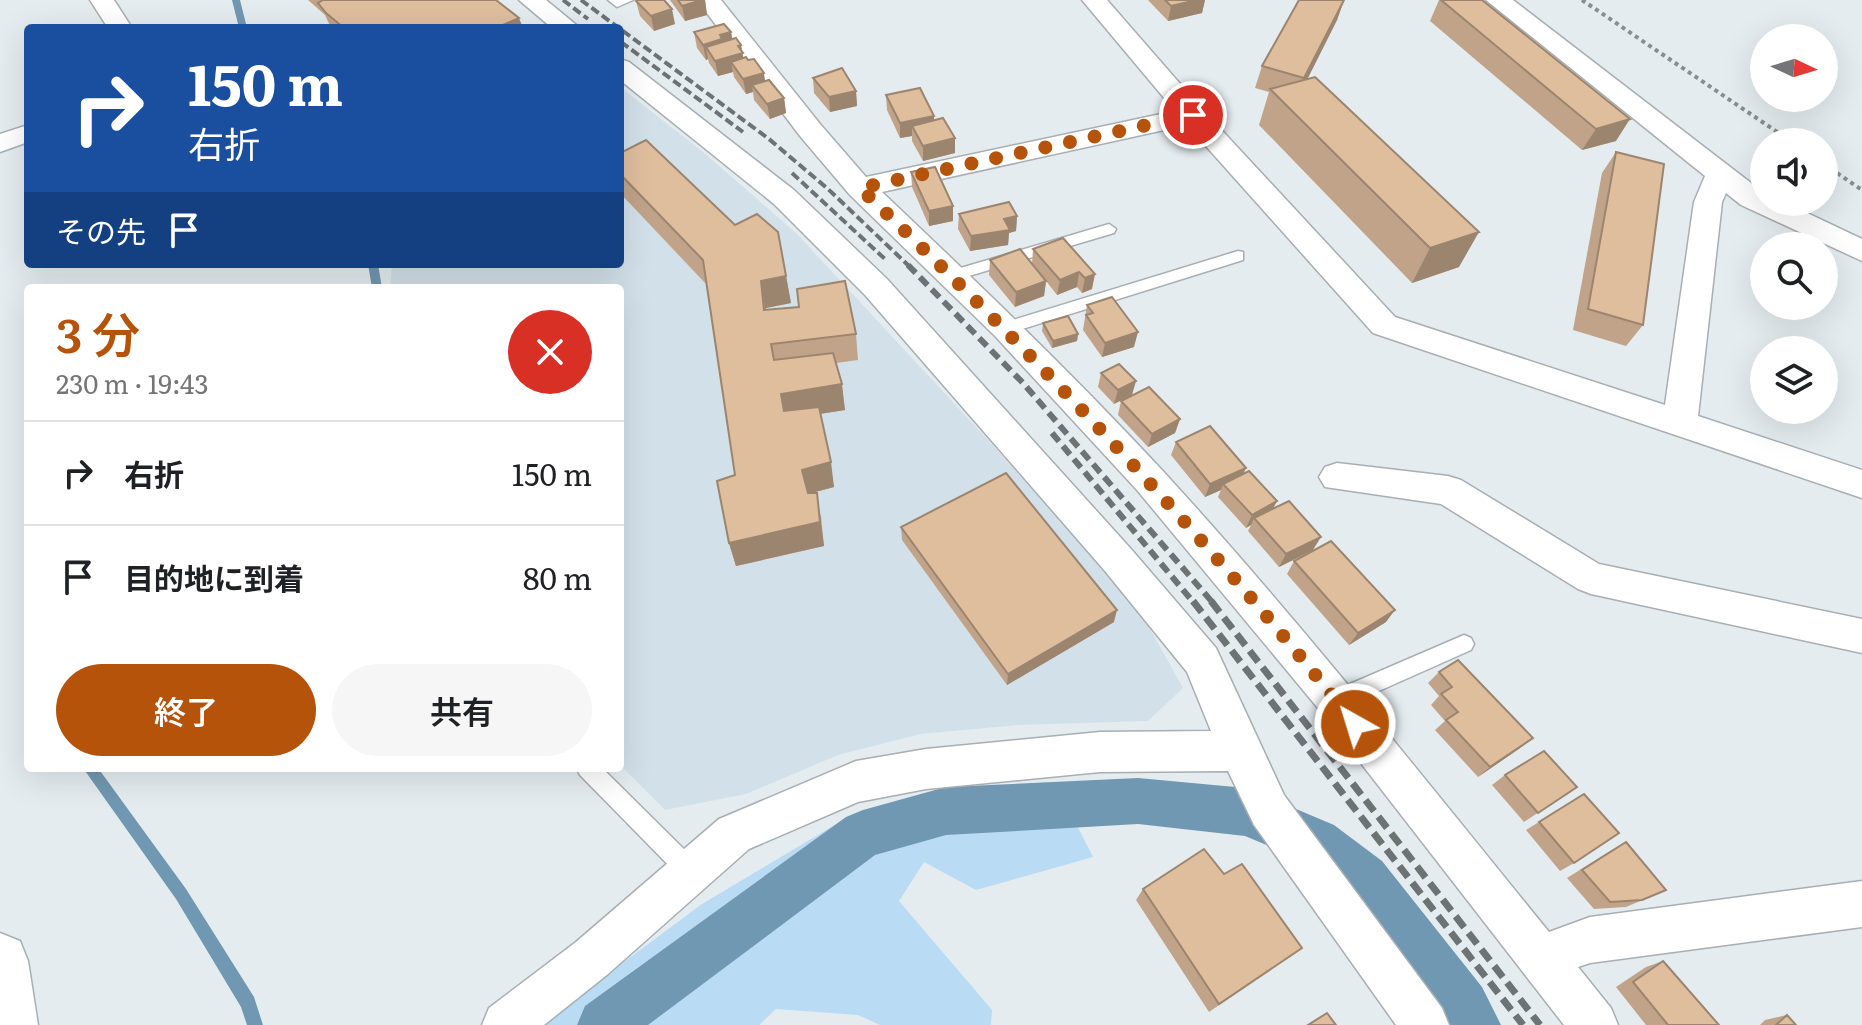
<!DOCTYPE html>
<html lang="ja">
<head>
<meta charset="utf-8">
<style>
  :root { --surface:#fff; --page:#f6f6f6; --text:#202124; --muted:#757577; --line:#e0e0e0; --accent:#b45309 }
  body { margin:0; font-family:Literata,"Noto Sans JP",serif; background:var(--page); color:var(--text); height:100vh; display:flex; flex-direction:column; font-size:30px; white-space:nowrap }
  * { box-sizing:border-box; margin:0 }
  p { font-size:26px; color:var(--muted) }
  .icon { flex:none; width:44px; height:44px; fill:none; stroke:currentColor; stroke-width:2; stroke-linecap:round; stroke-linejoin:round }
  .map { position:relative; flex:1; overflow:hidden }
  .drawer { position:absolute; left:24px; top:284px; width:600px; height:488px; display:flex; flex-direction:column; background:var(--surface); border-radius:8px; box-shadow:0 8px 32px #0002 }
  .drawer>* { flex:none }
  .top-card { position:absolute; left:24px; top:24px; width:600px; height:244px; border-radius:8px; box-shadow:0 8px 32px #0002; background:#1a4fa0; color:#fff; overflow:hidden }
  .needle { width:52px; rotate:94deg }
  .buttons { position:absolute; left:1750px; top:24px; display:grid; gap:16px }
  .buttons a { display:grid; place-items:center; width:88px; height:88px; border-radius:50%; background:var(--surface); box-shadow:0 8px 32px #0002; font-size:40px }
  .pin { position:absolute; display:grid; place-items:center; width:68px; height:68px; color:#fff; margin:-34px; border:4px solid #fff; border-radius:50%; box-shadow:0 2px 8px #0007 }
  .me { position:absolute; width:88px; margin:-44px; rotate:321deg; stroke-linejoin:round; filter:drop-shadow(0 0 6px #0008) }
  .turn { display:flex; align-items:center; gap:28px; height:168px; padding:0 32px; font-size:36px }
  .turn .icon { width:104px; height:104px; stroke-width:2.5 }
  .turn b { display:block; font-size:56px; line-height:68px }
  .then { display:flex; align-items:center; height:76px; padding:0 32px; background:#0003; gap:16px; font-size:30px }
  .round { display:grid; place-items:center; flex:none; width:84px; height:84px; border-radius:42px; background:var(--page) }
  .summary { display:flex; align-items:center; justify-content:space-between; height:136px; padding:0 32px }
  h1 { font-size:48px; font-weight:600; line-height:60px; color:var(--accent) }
  .action { display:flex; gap:16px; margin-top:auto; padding:16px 32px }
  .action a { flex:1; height:92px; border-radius:48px; background:var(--accent); color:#fff; font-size:32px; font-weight:600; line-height:92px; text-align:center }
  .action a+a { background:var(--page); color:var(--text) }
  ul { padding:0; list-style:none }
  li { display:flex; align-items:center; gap:24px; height:104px; padding:0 32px; border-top:2px solid var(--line) }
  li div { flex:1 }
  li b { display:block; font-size:30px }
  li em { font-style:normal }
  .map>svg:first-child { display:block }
</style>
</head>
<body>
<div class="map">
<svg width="1862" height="1025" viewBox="0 0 1862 1025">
  <rect width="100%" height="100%" fill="#e5ecf0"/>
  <!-- built -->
  <path fill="#d2e0e9" d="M620,87l82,64 94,82 193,208 151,170 43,77 -35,33 -129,4 -98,9 -83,21 -92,39 -81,16 -45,-45v-477h-230l2,-24h228z"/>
  <!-- green -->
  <path fill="#b9dbf3" d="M1056,784l37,73 -117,33 -52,-28 -25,39 93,109 -1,15h-111l-22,-10 -82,-6 -17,16h-220l163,-121 141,-84z"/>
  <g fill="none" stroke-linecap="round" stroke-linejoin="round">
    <!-- stream -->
    <g fill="#7198b2" fill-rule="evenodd">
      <path d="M232,0h8l7,28h-8z"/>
      <path d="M368,264h10l4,24h-10z"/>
      <path d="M83,768h15l88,121 68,108 9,28h-16l-6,-18 -65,-108z"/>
    </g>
    <!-- canal -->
    <path fill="#7198b2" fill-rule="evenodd" d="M1138,778l108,10 88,37 48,36 100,126 19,38h-57l-98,-128 -46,-38 -55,-23 -107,-12 -192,11 -71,20 -227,170h-71l8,-19 261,-189 17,-7 83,-23z"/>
    <!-- service casing -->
    <g stroke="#a8aeb2" stroke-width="3">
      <g id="service">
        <path d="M608,0h25l-16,7z"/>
        <path d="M1109,224l7,5 -2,4 -162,48 -8,-5 3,-4z"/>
        <path d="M1238,251l5,1v8l-237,74 -8,-6 2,-4z"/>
        <path d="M1464,635l7,3 3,6 -3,6 -128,57 -7,2 -7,-2 -3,-7 3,-7z"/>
        <path d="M576,768h26l97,96 3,8 -3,8 -8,3 -8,-3 -103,-105z"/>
      </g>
    </g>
    <!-- minor casing -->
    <g stroke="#a8aeb2" stroke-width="3">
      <g id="minor">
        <path d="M90,0h24l18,28h-24z"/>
        <path d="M519,0h27l34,28h-28z"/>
        <path d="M697,0h24l99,124 46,53 309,-66 -93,-111h25l95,109 193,208 270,88 29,-203 11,-26 -219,-176h27l251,193v9h20l78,37v22l-121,-56 -15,-12 -4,9 -24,214 164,54v28l-489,-165 -186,-208 -305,67c95,90 190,181 279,277 136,148 261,307 388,463l41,-15 272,-36v46l-272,36 -12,4 33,41 7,17h-54l-242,-312 -185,-223 -142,-154 -145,-141 -50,-59z"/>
        <path d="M620,59l9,3 165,128 93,89 244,270 85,99 68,147 158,213 7,17h-53l-142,-200 -26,-54 -128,1 -174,17 -68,13 -109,47 -141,125 -64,51h-62l7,-17 87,-66 143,-123 137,-58 70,-12 174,-17 111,-1 -24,-59 -82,-101 -240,-276 -91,-91 -154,-124z"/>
        <path d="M28,125v17l-28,10v-18z"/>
        <path d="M1337,463l111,13 13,4 138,84 263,55v34l-271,-59 -13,-5 -137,-85 -116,-17 -6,-10 6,-10z"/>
      </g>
    </g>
    <!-- secondary casing -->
    <g stroke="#a8aeb2" stroke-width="3">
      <path id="secondary" d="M0,933l20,8 8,20 10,64h-38z"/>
    </g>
    <!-- path -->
    <g stroke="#888d90" stroke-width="4" stroke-dasharray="4 4" stroke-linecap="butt">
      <path d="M1582,0l210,142"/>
      <path d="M1824,164l38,26"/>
    </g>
    <!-- service -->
    <use href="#service" fill="#fff" fill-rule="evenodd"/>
    <!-- minor -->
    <use href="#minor" fill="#fff" fill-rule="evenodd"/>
    <!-- secondary -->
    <use href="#secondary" fill="#fff" fill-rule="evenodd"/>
    <!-- rail-far2 -->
    <g stroke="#6d7274" stroke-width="4" stroke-dasharray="9 4" stroke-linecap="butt">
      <path d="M563,0l25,19"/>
      <path d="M581,0l188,139 59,50 82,78"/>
      <path d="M621,42l122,90"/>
      <path d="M792,173l94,87"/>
    </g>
    <!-- rail-far1 -->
    <g stroke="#6d7274" stroke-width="6" stroke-dasharray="11 6" stroke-linecap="butt">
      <path d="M908,265l115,118 190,220"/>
      <path d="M1052,433l142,170"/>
    </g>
    <!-- rail -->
    <g stroke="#6d7274" stroke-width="7" stroke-dasharray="14 7" stroke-linecap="butt">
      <path d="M1193,601l330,424"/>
      <path d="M1211,601l329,424"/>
    </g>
  </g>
  <!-- wall -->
  <g fill="#c0a388">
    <path d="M308,0h188l27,28h-192l-6,-13z"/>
    <path d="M670,0h35l2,15 -22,6z"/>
    <path d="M1148,0h57l-3,13 -34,8z"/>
    <path d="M1344,0l-7,20 -30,59 152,188 -47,16 -153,-158 10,-33 -14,-4 7,-22z"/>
    <path d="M1439,0h43l134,141 -34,9 -152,-129z"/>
    <path d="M636,1l39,23 -21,7 -14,-15z"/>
    <path d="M694,32h37l1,7 9,6 2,13 41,40 2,15 -16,6 -16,-19 -1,-8 -7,2 -12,-17 -1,-5 -15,4 -9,-13 -1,-4 -2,1 -9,-12z"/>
    <path d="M813,78l43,13 1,15 -27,6 -16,-19z"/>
    <path d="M886,95l48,25 21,18v15l-32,8 -11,-20v-5l-12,2 -13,-28z"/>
    <path d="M1616,152l27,173 -17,21 -53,-16 29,-157z"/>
    <path d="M620,153l166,123 5,27 -25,5v1l90,25 2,26 -22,3 9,47 -25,4 14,73 -22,6 9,23 3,30 -88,20 -7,-23 6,-68 -29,-191 -86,-91z"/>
    <path d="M911,172l42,34v15l-24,5 -17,-39z"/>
    <path d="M959,214l58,2 -1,15 -7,2 -1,12 -38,6 -12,-22z"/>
    <path d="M1063,238l29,51 -10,4 -5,-6 -20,8 -11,-14 -2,15 -29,11 -26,-32 1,-15 42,4 1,-15z"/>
    <path d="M1087,305l47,42 -32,10 -19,-27z"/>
    <path d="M1043,323l35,11 -1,7 -25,7 -10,-17z"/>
    <path d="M1101,373l35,8 -22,23 -16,-17z"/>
    <path d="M1121,401l59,18 -5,14 -27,14 -30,-32z"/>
    <path d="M1176,442l70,26 -3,6 34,27 -4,8 40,41 -34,17 -31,-36 3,-6 -5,3 -28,-31 3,-7 -16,7 -34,-42z"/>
    <path d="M901,527l213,95 -107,63 -105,-145z"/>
    <path d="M1294,561l92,61 -37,23 -62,-71z"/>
    <path d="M1439,672l81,76 -42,29 -43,-47 10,-9 -14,-16 8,-9 -11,-13z"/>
    <path d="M1505,775l72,12 -53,35 -32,-37z"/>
    <path d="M1584,794l-10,69 -14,8 -34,-41z"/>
    <path d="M1626,842l40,48 -40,17 -32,2 -27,-31 43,-27z"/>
    <path d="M1224,874l78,74 -93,64 -73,-112 7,-11z"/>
    <path d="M1663,961l56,64h-73l-30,-38 30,-20z"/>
    <path d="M1787,1015l9,10h-36l5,-5z"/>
  </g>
  <!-- shaded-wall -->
  <g fill="#9c856f">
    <path d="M702,0h3l2,15 -22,6 -3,-15z"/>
    <path d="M1197,0h8l-3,13 -34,8 3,-15z"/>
    <path d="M1344,0l-7,20 -40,80 7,-22z"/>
    <path d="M672,9l3,15 -21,7 -3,-15z"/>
    <path d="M519,18l4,10h-27z"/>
    <path d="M731,32l3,15h-28l2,12 -2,1 -3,-15 17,-10z"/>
    <path d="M741,45l4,23 -14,-6 2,10 -15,4 -3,-15z"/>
    <path d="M764,73l2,15 -14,-3 1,7 -7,2 -3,-15z"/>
    <path d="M856,91l1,15 -27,6 -1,-15z"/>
    <path d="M784,98l2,15 -16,6 -3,-15z"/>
    <path d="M934,116v15l-22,-5v10l-12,2v-15z"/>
    <path d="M1630,119l-14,22 -34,9 14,-21z"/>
    <path d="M955,138v15l-32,8v-15z"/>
    <path d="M953,206v15l-24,5v-15z"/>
    <path d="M1017,216l-1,15 -7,2 -1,12 -38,6 1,-15 33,-17z"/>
    <path d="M1479,232l-20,35 -47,16 18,-35z"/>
    <path d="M1079,272l-2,15 -20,8 3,-15z"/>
    <path d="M1095,274l-3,15 -10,4 3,-15z"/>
    <path d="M786,276l5,27 -25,5 3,28 -8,-55z"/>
    <path d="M1046,281l-2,15 -29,11 1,-15z"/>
    <path d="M1138,332l-4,15 -32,10 3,-14z"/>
    <path d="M1078,334l-1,7 -25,7 1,-7z"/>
    <path d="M1136,381l-4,14 -18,9 4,-14z"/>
    <path d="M842,384l3,26 -59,9 -5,-25z"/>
    <path d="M1180,419l-5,14 -27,14 4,-13z"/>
    <path d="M831,462l3,25 -27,7 -5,-24z"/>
    <path d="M1246,468l-6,13 -17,3 -2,6 -16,7 5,-13z"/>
    <path d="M817,493l7,53 -88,20 -7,-23z"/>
    <path d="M1277,501l-7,13 -16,4 -3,7 -5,3 6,-13z"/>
    <path d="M1321,537l-8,13 -34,17 7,-13z"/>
    <path d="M1117,610l-3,12 -107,63 1,-11z"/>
    <path d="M1395,610l-9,12 -37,23 9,-12z"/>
    <path d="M1533,738l-13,10 -42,29 12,-10z"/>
  </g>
  <!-- building -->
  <g fill="#dfbe9e" stroke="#9c856f" stroke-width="2">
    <path d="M323,0h173l23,18 -23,10h-152l-18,-15 -8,-10z"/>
    <path d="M638,0h26l8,9 -21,7 -15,-15z"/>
    <path d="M678,0h24l-20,6z"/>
    <path d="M1165,0h32l-26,6z"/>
    <path d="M1299,0h45l-40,78 -42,-12z"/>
    <path d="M1441,0h41l148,119 -34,10z"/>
    <path d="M724,24l7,8 -11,3 2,4 -19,6 -9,-13z"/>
    <path d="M736,38l5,7 -3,1 5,7 -28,8 -9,-14z"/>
    <path d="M746,57l2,3 6,-1 10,14 -21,6 -12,-17z"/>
    <path d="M842,68l14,23 -27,6 -16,-19z"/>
    <path d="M1315,77l164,155 -49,16 -160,-159z"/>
    <path d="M769,80l15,18 -17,6 -15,-19z"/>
    <path d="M920,88l14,28 -34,7 -14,-28z"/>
    <path d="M943,118l12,20 -32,8 -11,-20z"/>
    <path d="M646,140l89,85 22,-11 21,18 8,44 -25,5 3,29 35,-3 -2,-18 48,-8 11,53 -85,10 3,16 59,-7 9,31 -61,10 3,17 35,-4 12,55 -29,8 6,23h9l3,29 -91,21 -12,-62 18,-6 -32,-215 -83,-86v-21z"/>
    <path d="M1616,152l48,12 -21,161 -55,-16z"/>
    <path d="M935,167l18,39 -24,5 -18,-39z"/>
    <path d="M1009,202l8,14 -13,3 6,11 -39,6 -12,-22z"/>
    <path d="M1063,238l32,36 -10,4 -6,-6 -19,8 -27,-31z"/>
    <path d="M1020,249l26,32 -30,11 -26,-32z"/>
    <path d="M1112,297l26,35 -33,11 -19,-28 7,-2 -6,-8z"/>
    <path d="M1068,316l10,18 -25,7 -10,-18z"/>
    <path d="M1119,364l17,17 -18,9 -17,-17z"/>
    <path d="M1149,387l31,32 -28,15 -31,-33z"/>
    <path d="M1210,426l36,42 -36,16 -34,-42z"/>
    <path d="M1249,471l28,30 -25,14 -29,-31z"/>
    <path d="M1006,473l111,137 -109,64 -107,-147z"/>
    <path d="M1289,501l32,36 -35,17 -32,-36z"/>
    <path d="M1331,541l64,69 -37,23 -64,-72z"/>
    <path d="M1458,660l75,78 -43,29 -44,-47 12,-8 -17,-18 11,-7 -13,-15z"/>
    <path d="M1544,751l33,36 -39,26 -33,-38z"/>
    <path d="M1584,794l35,39 -45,30 -35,-41z"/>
    <path d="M1626,842l40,48 -24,10 -32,2 -28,-32z"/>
    <path d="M1204,849l20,25 18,-10 60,84 -83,56 -76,-115z"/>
    <path d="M1663,961l56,64h-51l-35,-43z"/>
    <path d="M1327,1013l9,12h-28z"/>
    <path d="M1787,1015l9,10h-20z"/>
  </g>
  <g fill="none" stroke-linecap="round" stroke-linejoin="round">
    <!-- route -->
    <path stroke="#b45309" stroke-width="14" stroke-dasharray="0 25.2" d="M1193,115l-333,73c177,168 343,345 495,536"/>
  </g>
</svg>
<div class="buttons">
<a><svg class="needle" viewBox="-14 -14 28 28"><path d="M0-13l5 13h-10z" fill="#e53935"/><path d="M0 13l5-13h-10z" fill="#757577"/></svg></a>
<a><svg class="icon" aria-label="sound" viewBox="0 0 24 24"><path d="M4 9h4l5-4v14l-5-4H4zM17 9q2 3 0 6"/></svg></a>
<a><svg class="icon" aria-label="search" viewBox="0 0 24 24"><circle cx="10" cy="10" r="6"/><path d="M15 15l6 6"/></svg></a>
<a><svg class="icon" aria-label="layers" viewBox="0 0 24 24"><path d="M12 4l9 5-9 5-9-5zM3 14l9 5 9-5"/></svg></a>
</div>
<div class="pin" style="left:1193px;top:115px;background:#d93025"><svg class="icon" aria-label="arrive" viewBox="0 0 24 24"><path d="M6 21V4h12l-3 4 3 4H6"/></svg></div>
<svg class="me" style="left:1355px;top:724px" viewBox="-20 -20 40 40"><circle r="17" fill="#b45309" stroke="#fff" stroke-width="3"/><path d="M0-11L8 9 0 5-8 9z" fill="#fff"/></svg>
<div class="top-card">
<div class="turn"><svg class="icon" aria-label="right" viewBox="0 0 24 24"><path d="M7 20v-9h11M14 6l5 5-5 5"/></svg><div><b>150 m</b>右折</div></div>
<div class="then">その先<svg class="icon" aria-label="arrive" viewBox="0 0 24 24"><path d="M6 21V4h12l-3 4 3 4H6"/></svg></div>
</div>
<section class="drawer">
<div class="summary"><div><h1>3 分</h1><p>230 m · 19:43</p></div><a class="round" style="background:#d93025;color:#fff"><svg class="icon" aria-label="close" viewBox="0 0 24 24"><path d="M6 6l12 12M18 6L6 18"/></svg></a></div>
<ul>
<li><svg class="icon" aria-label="right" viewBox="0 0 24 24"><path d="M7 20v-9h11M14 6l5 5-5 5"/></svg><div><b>右折</b></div><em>150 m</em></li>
<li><svg class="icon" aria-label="arrive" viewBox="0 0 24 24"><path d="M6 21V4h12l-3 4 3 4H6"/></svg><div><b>目的地に到着</b></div><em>80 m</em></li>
</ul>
<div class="action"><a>終了</a><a>共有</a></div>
</section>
</div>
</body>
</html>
